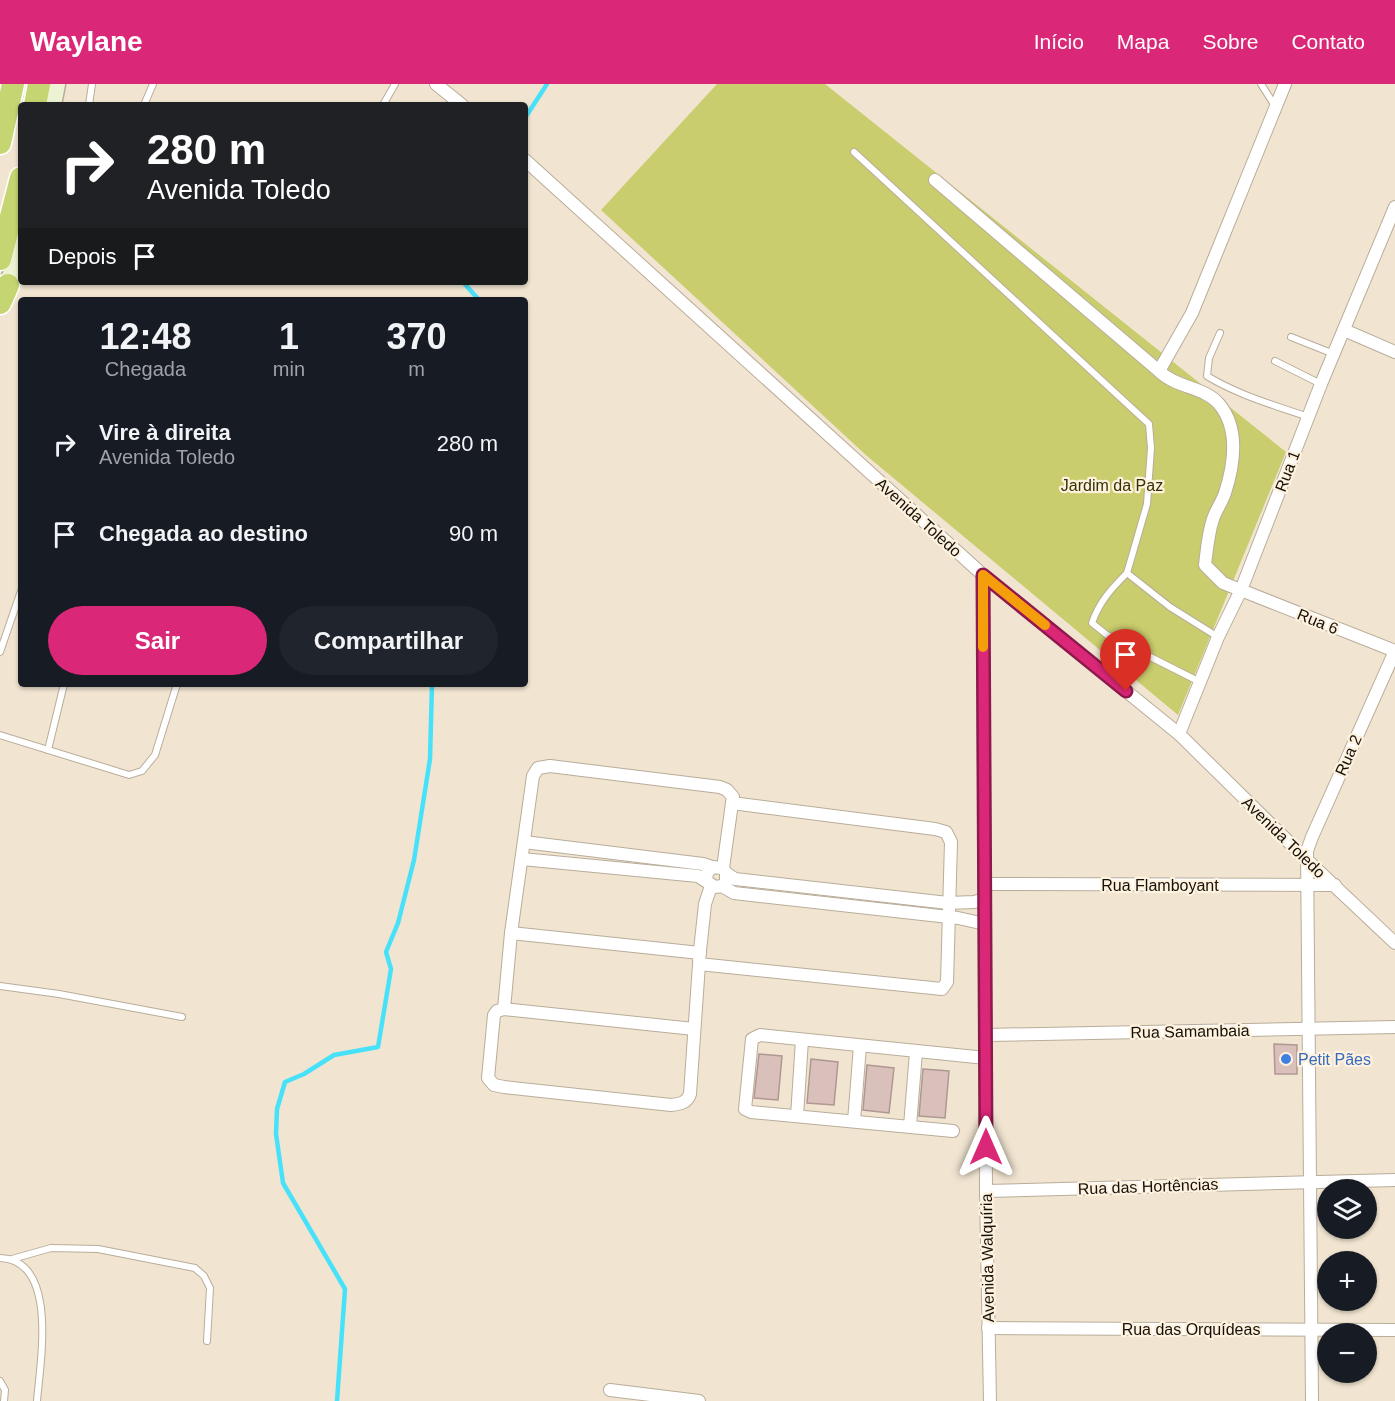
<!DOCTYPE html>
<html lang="pt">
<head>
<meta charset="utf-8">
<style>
  :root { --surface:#171b24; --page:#20242c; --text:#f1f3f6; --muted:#9ea1a6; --accent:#db2777 }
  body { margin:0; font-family:Arial,sans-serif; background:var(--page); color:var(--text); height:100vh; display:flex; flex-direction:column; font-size:22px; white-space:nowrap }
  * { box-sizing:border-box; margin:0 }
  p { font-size:20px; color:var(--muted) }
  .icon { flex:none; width:33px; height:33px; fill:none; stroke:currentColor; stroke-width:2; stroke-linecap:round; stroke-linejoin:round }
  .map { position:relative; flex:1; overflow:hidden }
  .sheet { position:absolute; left:18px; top:213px; width:510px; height:390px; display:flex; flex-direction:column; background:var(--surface); border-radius:6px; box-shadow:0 2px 4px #0004 }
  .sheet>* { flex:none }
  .top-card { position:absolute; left:18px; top:18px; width:510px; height:183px; border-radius:6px; box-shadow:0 2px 4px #0004; background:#202124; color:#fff; overflow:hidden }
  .tools { position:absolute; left:1317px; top:1095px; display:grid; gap:12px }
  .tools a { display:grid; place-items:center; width:60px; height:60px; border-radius:50%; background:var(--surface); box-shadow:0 2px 4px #0004; font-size:30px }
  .pin { position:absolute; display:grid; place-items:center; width:51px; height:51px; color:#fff; margin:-62px -26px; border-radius:50% 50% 50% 0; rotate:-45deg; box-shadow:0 0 6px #0007 }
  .pin .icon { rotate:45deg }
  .me { position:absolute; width:66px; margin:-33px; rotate:0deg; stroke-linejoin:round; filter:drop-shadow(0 0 4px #0008) }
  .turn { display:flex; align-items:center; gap:21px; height:126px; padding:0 30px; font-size:27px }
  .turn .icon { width:78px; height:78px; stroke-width:2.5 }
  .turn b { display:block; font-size:42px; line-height:51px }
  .then { display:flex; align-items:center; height:57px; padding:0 30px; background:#0003; gap:12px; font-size:22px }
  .eta { display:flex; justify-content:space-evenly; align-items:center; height:102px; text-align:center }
  .eta b { font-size:36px; font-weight:600; line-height:42px }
  .cta { display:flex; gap:12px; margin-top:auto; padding:12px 30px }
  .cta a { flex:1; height:69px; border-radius:36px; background:var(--accent); color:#fff; font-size:24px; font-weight:600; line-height:69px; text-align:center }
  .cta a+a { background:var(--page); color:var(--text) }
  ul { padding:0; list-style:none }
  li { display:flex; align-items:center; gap:18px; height:90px; padding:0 30px }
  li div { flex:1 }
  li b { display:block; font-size:22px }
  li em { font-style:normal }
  header { display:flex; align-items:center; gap:36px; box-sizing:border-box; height:84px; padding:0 30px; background:var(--accent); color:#fff }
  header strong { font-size:28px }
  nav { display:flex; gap:33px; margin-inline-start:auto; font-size:21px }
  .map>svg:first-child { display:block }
</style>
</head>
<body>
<header>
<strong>Waylane</strong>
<nav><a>Início</a><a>Mapa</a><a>Sobre</a><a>Contato</a></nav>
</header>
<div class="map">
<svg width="1395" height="1317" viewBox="0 0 1395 1317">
  <rect width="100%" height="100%" fill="#f1e5d1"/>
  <!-- green -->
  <path fill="#c9cd6d" d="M717,0h108l461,368 -108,263 -311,-259 -266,-246z"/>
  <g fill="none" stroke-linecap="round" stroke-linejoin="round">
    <!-- stream -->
    <g stroke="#48e1fa" stroke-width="4.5">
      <path d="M525,34l22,-34"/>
      <path d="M463,198l16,18"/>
      <path d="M337,1317l8,-112 -62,-106 -7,-49 1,-25 8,-27 19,-8 30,-19 44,-8 13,-78 -5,-17 12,-29 16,-63 16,-101 2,-75"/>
    </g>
  </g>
  <!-- building -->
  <g fill="#d9c0ba" stroke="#af9891" stroke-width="1.5">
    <path d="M1274,960l23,1v29h-22z"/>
    <path d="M759,970l23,2 -4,44 -24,-2z"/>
    <path d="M811,975l27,3 -4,43 -27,-2z"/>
    <path d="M867,981l27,3 -5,45 -26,-3z"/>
    <path d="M923,985l26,2 -4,47 -26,-2z"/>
  </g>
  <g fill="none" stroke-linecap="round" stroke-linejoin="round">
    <!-- service casing -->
    <g stroke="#b9ad9a" stroke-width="8">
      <g id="service">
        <path d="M1261,0l14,22"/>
        <path d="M89,21l3,-21"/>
        <path d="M144,21l9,-21"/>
        <path d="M383,21l12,-21"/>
        <path d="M854,68l295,272 2,24 -4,56 -20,69 43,34 48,30"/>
        <path d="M1220,249l-11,25 -2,18c31,19 67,29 101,41"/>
        <path d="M1291,253l43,17"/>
        <path d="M1275,277l46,23"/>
        <path d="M1127,489c-15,15 -28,29 -35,50l15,12 93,47"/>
        <path d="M0,568l21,-61"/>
        <path d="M0,651l129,40 13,-4 13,-16 22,-71"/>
        <path d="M48,666l16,-66"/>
        <path d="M0,902l59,8 123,23"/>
        <path d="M0,1174c59,2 40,105 37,143"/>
        <path d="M12,1175l39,-11 47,1 97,19 9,8 6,12 -3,53"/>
        <path d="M0,1297l5,9 -1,11"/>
      </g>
    </g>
    <!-- minor casing -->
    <g stroke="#b9ad9a" stroke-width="14">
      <g id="minor">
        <path d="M436,0l26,21"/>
        <path d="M1285,0l-93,229 -33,58c17,17 46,16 60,33 21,25 15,61 6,89 -3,9 -9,17 -12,26 -5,15 -6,30 -8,46l18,18 172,68"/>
        <path d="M525,76l458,415 196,159 128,126 88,83"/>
        <path d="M935,96l224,191"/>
        <path d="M1344,246l51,22"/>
        <path d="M983,491l3,616 4,210"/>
        <path d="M1179,650l39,-97 23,-47 80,-206 74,-177"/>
        <path d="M524,758l179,22 9,3"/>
        <path d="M522,775l176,17 17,11 7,-1 4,-3v-10l-3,-5 -11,-1 -5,6 -1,7"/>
        <path d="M723,784l9,-65"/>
        <path d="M726,789l9,6 213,24 26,-1 11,-3"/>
        <path d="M985,800l350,1"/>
        <path d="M722,802l12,7 224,25 27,6"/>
        <path d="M511,849l189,20"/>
        <path d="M699,876l6,-56 6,-18"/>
        <path d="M504,925l7,-76 22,-157 5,-8 12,-2 170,21 7,3 6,7 -1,6 203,26 11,3 5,10 -4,140 -5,7 -243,-25 -9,130c-3,9 -10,10 -19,11l-167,-18 -10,-2 -6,-7 6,-63 3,-4 7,-2 190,20"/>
        <path d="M986,951l409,-8"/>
        <path d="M797,1032l5,-76"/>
        <path d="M854,1037l6,-75"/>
        <path d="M910,1042l6,-74"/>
        <path d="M953,1047l-202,-19 -6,-3 7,-70 8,-4 226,23"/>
        <path d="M986,1107l409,-11"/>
        <path d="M988,1244l407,2"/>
        <path d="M610,1306l89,11"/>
        <path d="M1312,1317l-5,-550 5,-14 83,-186"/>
      </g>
    </g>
    <!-- secondary casing -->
    <g stroke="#b9ad9a" stroke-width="19">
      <g id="secondary">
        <path d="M53,21l4,-21"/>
        <path d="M4,212l17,-53"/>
      </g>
    </g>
    <!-- motorway casing -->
    <g stroke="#fff" stroke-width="25">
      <g id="motorway">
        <path d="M35,21l4,-21"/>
        <path d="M0,59l13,-59"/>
        <path d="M0,175l21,-81"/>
        <path d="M0,219l8,-18"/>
      </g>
    </g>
    <!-- service -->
    <use href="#service" stroke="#fff" stroke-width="6"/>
    <!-- minor -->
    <use href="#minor" stroke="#fff" stroke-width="12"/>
    <!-- secondary -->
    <use href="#secondary" stroke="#edf2d4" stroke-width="16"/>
    <!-- motorway -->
    <use href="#motorway" stroke="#c4d571" stroke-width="22"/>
  </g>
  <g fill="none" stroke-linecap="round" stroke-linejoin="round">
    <!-- route casing -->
    <g stroke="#8e194d" stroke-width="15">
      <path id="route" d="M986,1063l-3,-572 143,116"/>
    </g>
    <!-- route -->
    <use href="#route" stroke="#db2777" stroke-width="10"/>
    <!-- slow -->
    <path stroke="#f59e0b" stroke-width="10" d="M983,563v-72l62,50"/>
  </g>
  <!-- markers -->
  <circle fill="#3f7fe0" stroke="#fef2de" stroke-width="2" cx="1286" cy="975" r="6"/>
  <g text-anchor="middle" stroke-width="4.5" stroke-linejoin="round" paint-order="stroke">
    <!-- street labels -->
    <g font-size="16" fill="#15110a" stroke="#fef2de">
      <text transform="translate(1287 387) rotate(-69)" y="6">Rua 1</text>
      <text transform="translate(919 433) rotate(42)" y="6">Avenida Toledo</text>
      <text transform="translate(1318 537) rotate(22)" y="6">Rua 6</text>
      <text transform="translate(1348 671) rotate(-66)" y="6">Rua 2</text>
      <text transform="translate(1284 753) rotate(44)" y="6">Avenida Toledo</text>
      <text x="1160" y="807">Rua Flamboyant</text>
      <text transform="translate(1190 947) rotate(-1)" y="6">Rua Samambaia</text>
      <text transform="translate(1148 1102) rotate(-2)" y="6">Rua das Hortências</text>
      <text transform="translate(987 1174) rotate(-91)" y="6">Avenida Walquíria</text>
      <text x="1191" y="1251">Rua das Orquídeas</text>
    </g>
    <!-- park labels -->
    <g font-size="16" fill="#313304" stroke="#fef2de">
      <text x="1112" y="407">Jardim da Paz</text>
    </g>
    <!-- shop labels -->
    <g font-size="16" fill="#366cbe" stroke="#fef2de" text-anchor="start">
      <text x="1298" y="981">Petit Pães</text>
    </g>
  </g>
</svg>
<div class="tools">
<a><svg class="icon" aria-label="layers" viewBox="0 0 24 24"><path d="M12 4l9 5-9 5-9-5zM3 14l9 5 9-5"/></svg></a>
<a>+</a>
<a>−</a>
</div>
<div class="pin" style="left:1126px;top:607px;background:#d93025"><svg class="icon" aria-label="arrive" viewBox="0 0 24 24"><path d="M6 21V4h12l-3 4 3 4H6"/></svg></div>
<svg class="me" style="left:986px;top:1063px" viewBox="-20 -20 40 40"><path d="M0-17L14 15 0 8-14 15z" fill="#db2777" stroke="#fff" stroke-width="4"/></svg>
<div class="top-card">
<div class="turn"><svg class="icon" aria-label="right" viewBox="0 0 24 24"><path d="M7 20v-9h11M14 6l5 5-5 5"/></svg><div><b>280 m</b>Avenida Toledo</div></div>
<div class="then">Depois<svg class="icon" aria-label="arrive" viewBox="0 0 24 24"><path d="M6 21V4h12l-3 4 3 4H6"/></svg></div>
</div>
<section class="sheet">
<div class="eta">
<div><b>12:48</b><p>Chegada</p></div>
<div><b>1</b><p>min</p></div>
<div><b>370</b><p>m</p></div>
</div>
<ul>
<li><svg class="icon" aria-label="right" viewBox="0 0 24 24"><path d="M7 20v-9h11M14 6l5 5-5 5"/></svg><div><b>Vire à direita</b><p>Avenida Toledo</p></div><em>280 m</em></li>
<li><svg class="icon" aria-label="arrive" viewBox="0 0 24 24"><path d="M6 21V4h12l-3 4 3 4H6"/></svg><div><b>Chegada ao destino</b></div><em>90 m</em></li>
</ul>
<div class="cta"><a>Sair</a><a>Compartilhar</a></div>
</section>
</div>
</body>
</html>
